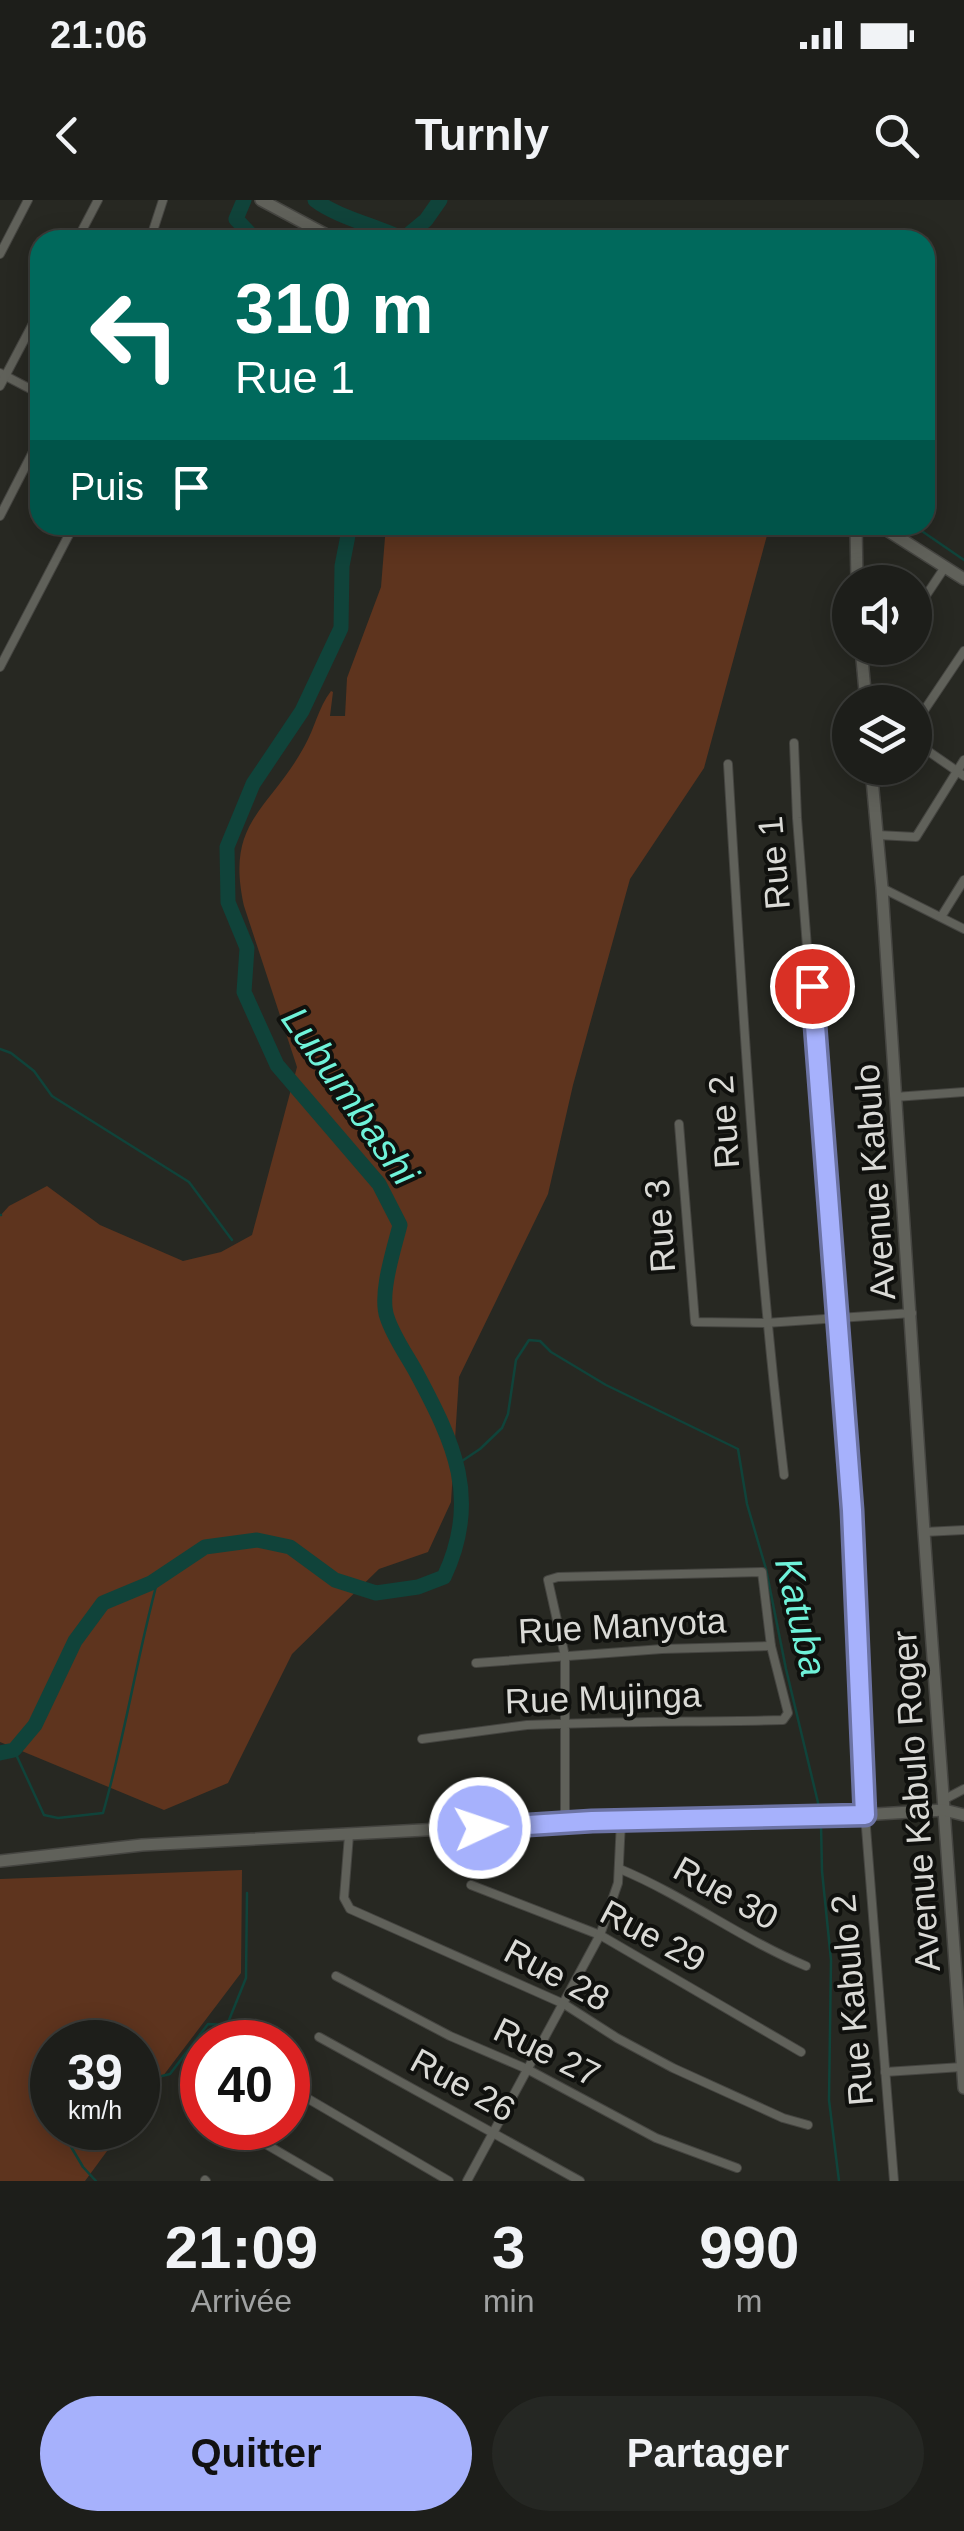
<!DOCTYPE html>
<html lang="fr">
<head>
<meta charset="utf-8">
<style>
  :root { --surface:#1d1e1a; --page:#252723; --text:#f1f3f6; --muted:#a0a2a2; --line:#3b3c39; --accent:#a6b1fc }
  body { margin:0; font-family:Arial,sans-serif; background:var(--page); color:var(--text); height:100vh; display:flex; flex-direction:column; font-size:38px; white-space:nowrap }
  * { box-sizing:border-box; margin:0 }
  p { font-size:32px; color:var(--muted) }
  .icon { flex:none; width:55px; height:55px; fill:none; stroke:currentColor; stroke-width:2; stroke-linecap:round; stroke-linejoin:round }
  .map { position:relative; height:1981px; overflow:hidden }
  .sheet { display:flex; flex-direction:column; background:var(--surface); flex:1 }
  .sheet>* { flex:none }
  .guide { position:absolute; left:30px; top:30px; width:905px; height:305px; border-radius:30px; box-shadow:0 5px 25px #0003,0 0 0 2px var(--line); background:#00695c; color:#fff; overflow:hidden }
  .buttons { position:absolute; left:832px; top:365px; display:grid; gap:20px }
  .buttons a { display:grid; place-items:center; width:100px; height:100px; border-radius:50%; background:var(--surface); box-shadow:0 5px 25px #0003,0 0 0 2px var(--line); font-size:50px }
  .speed { position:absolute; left:30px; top:1820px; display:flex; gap:20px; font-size:50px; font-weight:700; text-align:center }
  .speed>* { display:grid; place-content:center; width:130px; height:130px; border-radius:50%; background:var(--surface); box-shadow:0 5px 25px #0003,0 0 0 2px var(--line); line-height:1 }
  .speed small { font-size:25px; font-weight:400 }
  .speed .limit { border:15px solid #d22; background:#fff; color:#111 }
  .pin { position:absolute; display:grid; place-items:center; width:85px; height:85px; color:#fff; margin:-42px; border:5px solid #fff; border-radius:50%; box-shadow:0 2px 10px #0007 }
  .me { position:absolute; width:110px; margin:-55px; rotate:87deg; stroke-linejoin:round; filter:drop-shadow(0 0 8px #0008) }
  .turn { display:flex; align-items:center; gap:35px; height:210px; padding:0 40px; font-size:45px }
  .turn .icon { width:130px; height:130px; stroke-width:2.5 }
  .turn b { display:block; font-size:70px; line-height:85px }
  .then { display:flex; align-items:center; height:95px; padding:0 40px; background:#0003; gap:20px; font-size:38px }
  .eta { display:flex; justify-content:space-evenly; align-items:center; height:170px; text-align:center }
  .eta b { font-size:60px; font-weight:700; line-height:70px }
  .button { display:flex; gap:20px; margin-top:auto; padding:20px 40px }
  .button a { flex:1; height:115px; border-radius:60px; background:var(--accent); color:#111; font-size:40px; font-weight:700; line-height:115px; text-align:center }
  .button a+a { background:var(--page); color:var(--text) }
  .status { display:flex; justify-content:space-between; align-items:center; height:70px; padding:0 50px; background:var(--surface); direction:ltr }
  .status svg { height:28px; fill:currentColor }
  header { display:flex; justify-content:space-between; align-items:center; height:130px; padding:0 40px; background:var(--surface); font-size:45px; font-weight:700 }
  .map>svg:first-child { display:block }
</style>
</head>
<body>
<div class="status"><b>21:06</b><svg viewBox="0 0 49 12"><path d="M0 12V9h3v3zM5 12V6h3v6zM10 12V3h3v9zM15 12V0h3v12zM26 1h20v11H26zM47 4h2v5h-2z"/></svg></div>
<header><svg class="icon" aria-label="back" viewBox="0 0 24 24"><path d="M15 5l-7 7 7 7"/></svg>Turnly<svg class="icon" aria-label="search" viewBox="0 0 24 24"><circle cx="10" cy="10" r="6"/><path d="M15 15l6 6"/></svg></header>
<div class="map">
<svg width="964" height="1981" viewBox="0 0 964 1981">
  <rect width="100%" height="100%" fill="#272822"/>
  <!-- green -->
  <g fill="#5e341e">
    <path d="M386,325h379l4,3 -65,240 -74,111 -57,206 -25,109 -89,183 -8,125 -23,50 -49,17 -87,85 -64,129 -64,27 -164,-68v-526l9,-10 38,-20 53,39 83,36 38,-9 31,-17 45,-168 -53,-161c-19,-85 25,-95 60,-159 11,-19 14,-39 27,-56l2,1 -3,24h15l2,-38 34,-91z"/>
    <path d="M242,1670l-1,103 -103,136v-67h-86v86h72l-39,53h-85v-302z"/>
  </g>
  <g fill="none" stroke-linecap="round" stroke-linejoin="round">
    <!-- stream -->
    <g stroke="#10433a" stroke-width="2.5">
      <path d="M913,325l51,35"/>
      <path d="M0,849l11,4 23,18 18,25 137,86 43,58"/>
      <path d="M0,1015h1"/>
      <path d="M456,1265l24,-16 22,-21 6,-14 8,-54 13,-20 11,1 11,11 55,33 132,64 9,55 19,65 20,100 34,142"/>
      <path d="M14,1550l30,65 14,3 45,-5c22,-77 34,-157 55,-234"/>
      <path d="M821,1624l1,47 9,89 -2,140 10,81"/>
      <path d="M138,1915l9,-3 7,-34 16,-4 38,-50 19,1 19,-47 1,-85"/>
      <path d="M96,1981l-13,-14 -13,-22 34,-17"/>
    </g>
    <!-- river -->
    <g stroke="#10433a" stroke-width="15">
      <path d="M244,0l-8,19 20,21"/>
      <path d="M315,0c22,17 62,26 88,39l23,-19 14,-20"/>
      <path d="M0,1553l14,-3 21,-25 40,-84 28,-38 48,-20 54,-36 52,-7 33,7 45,33 41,13 42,-6 26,-10c37,-78 10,-134 -28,-205 -10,-18 -23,-36 -29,-55 -8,-23 7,-68 13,-92l-21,-41 -102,-119 -33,-73 3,-44 -19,-46 -1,-55 26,-63 49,-73 39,-83 1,-62 8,-41"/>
    </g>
    <!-- street casing -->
    <g stroke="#454541" stroke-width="10">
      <g id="street">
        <path d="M77,40l21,-40"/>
        <path d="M150,40l13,-40"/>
        <path d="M0,54l28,-54"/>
        <path d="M0,173l40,21"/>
        <path d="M0,186l40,-76"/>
        <path d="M0,316l40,-78"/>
        <path d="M915,412l30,-45"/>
        <path d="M0,467l74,-142"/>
        <path d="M915,524l49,-73"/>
        <path d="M915,542l49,34"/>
        <path d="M794,543l3,75 23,296 11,103 21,294 13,304 29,366"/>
        <path d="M728,564c14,237 28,475 56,711"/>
        <path d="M877,635l39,2 48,-77"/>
        <path d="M882,688l82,41"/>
        <path d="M941,717l23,-37"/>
        <path d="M895,897l69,-5"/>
        <path d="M679,924l16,198 71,1 146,-10"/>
        <path d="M924,1332l40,-2"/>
        <path d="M476,1463l186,-14 109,-3"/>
        <path d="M422,1539l105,-14c85,-4 171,-3 256,-5l5,-7 -17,-67 -9,-74 -204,5 -10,3 17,76v167"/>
        <path d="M943,1600l21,-11"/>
        <path d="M349,1635l-5,63 6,11 214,95 53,34 56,30 110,50 25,7"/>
        <path d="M620,1669c65,27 121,70 186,97"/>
        <path d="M471,1685l129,50 201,117"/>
        <path d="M336,1776l114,60 77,33 129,69 81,30"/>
        <path d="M319,1837l261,144"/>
        <path d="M885,1872l77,-5"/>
        <path d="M288,1887l161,94"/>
        <path d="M189,1898l13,8"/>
        <path d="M238,1928l91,53"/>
        <path d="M205,1980l1,1"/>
        <path d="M467,1981l133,-246 18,-52 3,-62"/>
      </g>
    </g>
    <!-- secondary casing -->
    <g stroke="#454541" stroke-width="14">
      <g id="secondary">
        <path d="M261,0l75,40"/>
        <path d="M856,325l1,57"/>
        <path d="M879,325l85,54"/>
        <path d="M861,448l5,54"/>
        <path d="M871,568l11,120 42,644 40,556"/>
        <path d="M0,1661l142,-16 450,-24 218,-3 134,-8 20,5"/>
      </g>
    </g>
    <!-- street -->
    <use href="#street" stroke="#60615a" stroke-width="8"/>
    <!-- secondary -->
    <use href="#secondary" stroke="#60615a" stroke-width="11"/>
  </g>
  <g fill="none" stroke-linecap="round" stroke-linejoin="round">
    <!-- route casing -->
    <g stroke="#6c73a4" stroke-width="25">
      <path id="route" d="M480,1628l112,-7 273,-6 -13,-305 -40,-524"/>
    </g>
    <!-- route -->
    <use href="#route" stroke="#a6b1fc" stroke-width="18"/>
  </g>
  <g text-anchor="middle" stroke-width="8" stroke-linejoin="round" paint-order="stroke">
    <!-- street labels -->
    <g font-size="35" fill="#dadad6" stroke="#10110e">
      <text transform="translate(774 663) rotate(-95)" y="12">Rue 1</text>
      <text transform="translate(724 922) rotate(-94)" y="12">Rue 2</text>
      <text transform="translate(875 982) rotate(-94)" y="12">Avenue Kabulo</text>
      <text transform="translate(660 1026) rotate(-94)" y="12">Rue 3</text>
      <text transform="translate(622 1426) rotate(-3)" y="12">Rue Manyota</text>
      <text transform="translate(603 1498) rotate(-2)" y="12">Rue Mujinga</text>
      <text transform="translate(916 1601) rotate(-94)" y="12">Avenue Kabulo Roger</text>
      <text transform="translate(726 1693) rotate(29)" y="12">Rue 30</text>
      <text transform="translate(653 1736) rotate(28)" y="12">Rue 29</text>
      <text transform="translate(557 1775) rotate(28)" y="12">Rue 28</text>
      <text transform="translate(852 1800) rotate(-95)" y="12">Rue Kabulo 2</text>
      <text transform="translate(547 1852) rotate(26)" y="12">Rue 27</text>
      <text transform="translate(463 1885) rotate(29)" y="12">Rue 26</text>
    </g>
    <!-- water labels -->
    <g font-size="38" font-style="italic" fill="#6ff2d9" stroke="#10110e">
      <text transform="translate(350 896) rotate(55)" y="13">Lubumbashi</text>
      <text transform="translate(801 1417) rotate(77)" y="13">Katuba</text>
    </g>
  </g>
</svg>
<div class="buttons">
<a><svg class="icon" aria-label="sound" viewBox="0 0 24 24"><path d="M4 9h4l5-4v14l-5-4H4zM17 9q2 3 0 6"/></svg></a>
<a><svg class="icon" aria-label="layers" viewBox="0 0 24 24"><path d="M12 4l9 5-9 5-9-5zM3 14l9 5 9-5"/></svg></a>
</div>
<div class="speed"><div>39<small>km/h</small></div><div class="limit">40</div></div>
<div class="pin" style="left:812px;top:786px;background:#d93025"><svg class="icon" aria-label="arrive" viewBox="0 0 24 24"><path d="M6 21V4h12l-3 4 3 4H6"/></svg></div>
<svg class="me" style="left:480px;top:1628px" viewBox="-20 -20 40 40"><circle r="17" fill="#a6b1fc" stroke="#fff" stroke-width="3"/><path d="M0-11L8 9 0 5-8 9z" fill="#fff"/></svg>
<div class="guide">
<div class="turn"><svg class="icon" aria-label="left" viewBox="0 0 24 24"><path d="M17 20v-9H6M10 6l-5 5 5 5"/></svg><div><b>310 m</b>Rue 1</div></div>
<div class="then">Puis<svg class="icon" aria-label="arrive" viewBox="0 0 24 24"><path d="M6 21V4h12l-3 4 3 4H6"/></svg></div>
</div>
</div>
<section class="sheet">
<div class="eta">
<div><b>21:09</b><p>Arrivée</p></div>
<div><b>3</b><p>min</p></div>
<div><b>990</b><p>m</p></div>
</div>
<div class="button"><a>Quitter</a><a>Partager</a></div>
</section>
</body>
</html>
